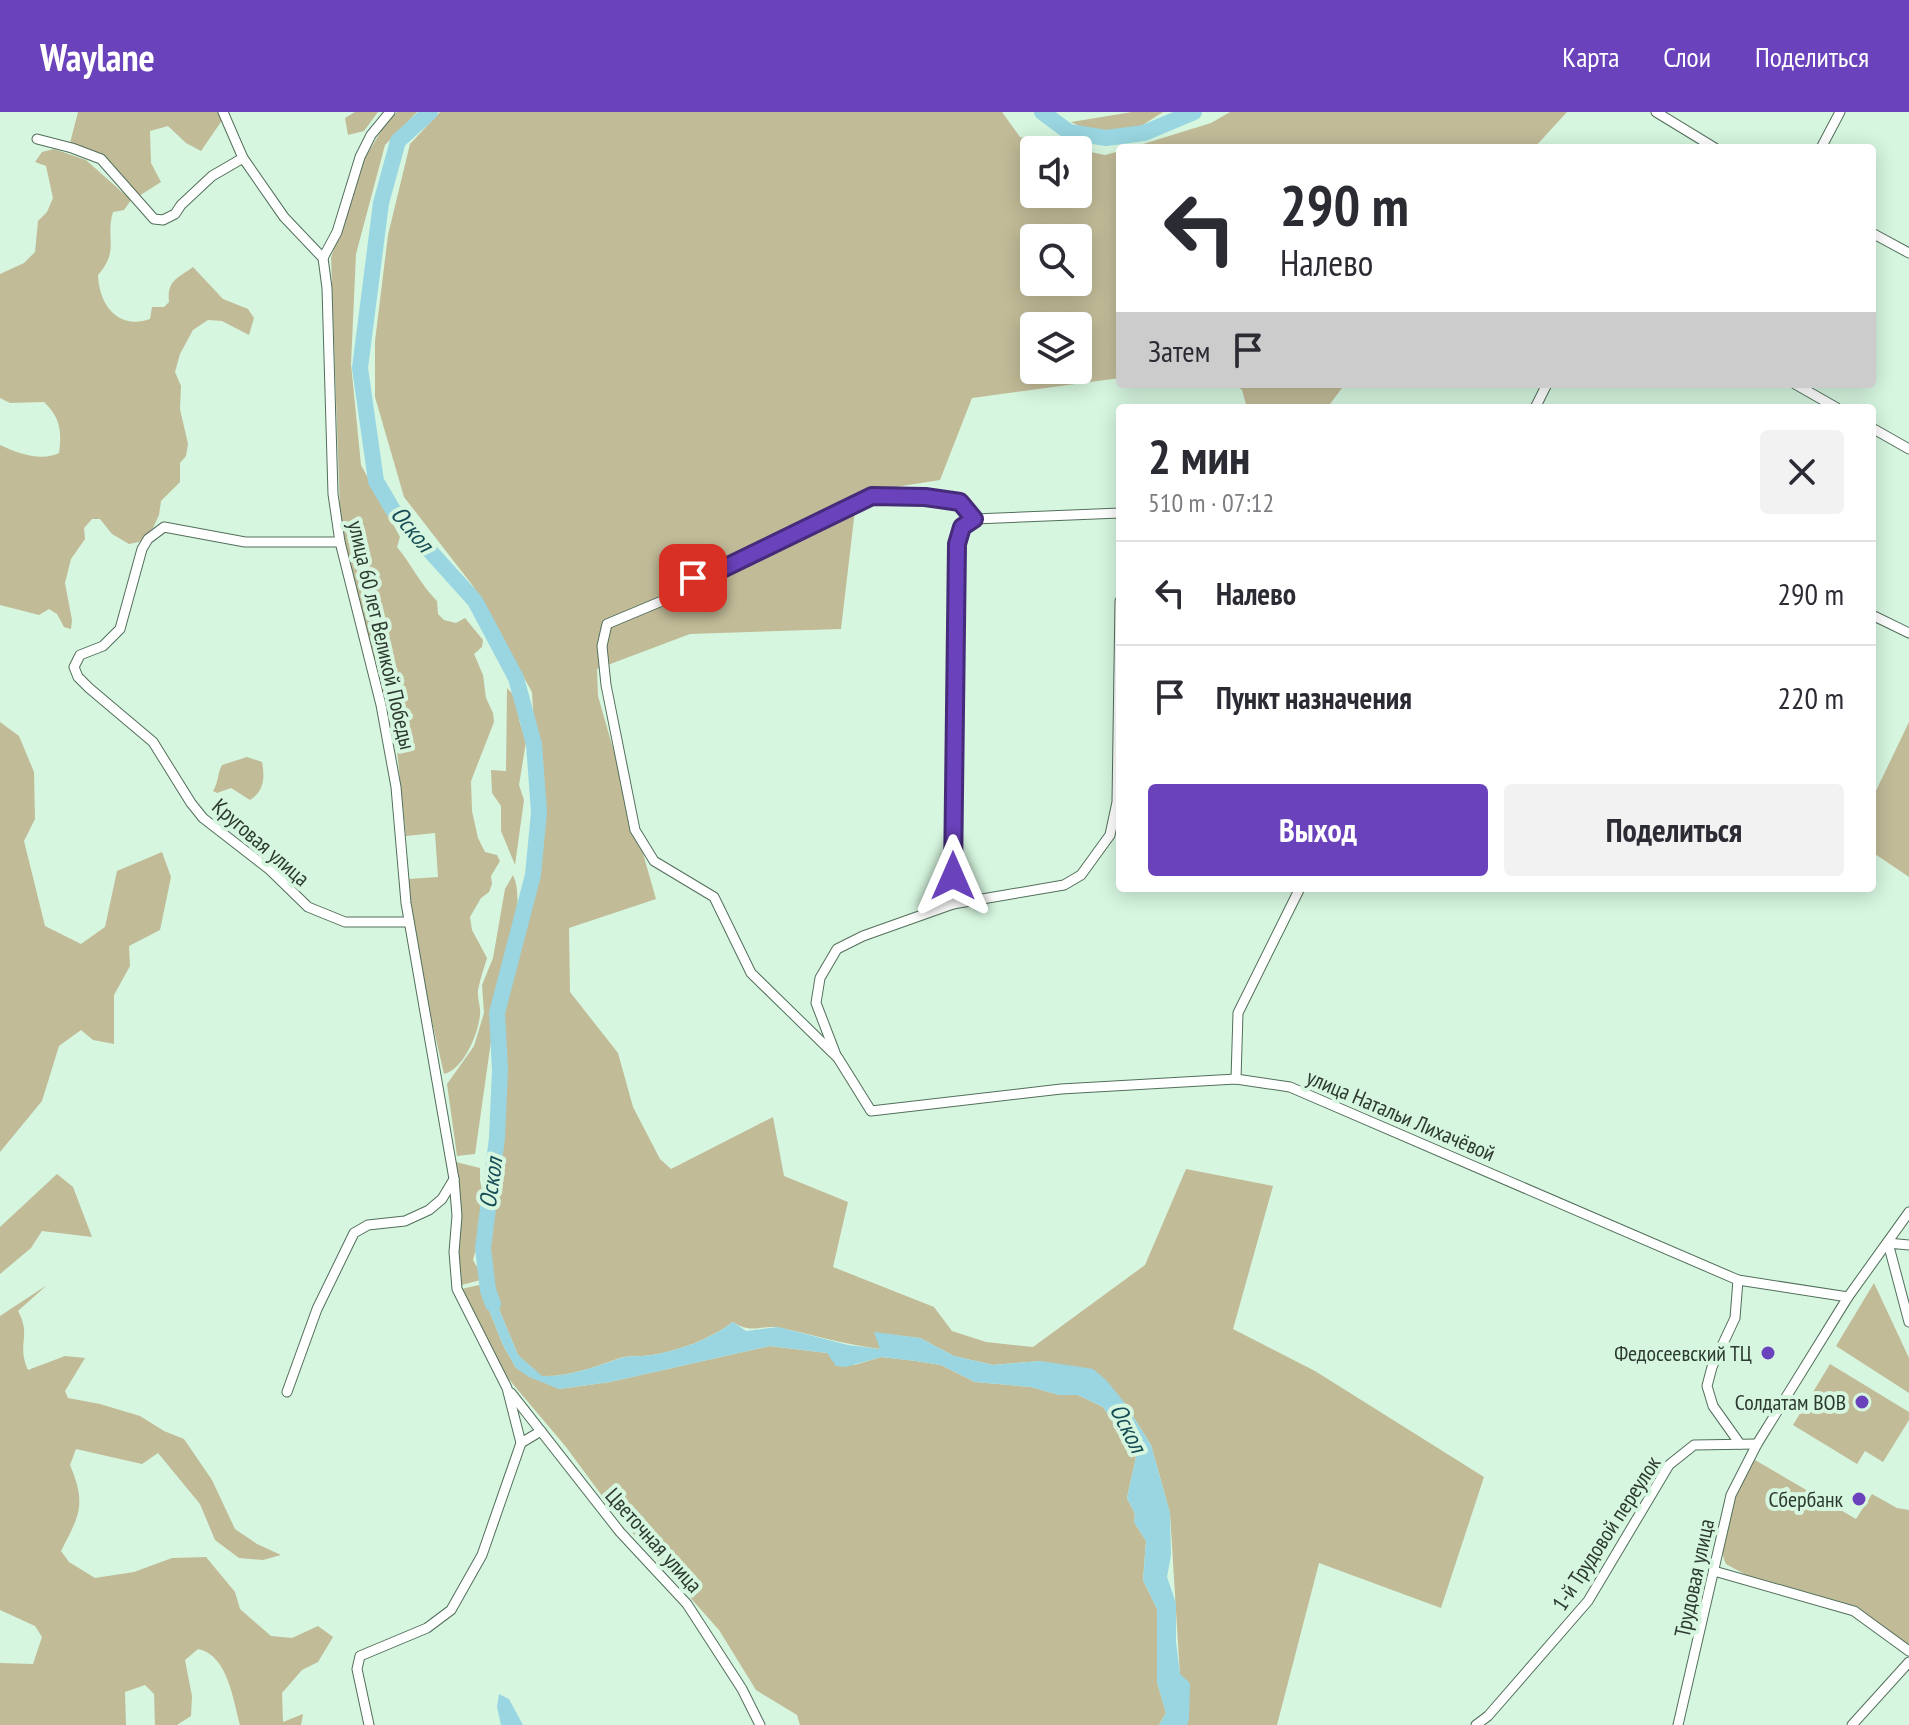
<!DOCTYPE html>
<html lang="ru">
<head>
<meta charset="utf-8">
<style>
  :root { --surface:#fff; --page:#f2f2f3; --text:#2b2b33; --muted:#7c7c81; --line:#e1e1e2; --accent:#6a42bb }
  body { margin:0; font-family:"PT Sans Narrow",sans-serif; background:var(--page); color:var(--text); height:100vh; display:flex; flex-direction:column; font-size:30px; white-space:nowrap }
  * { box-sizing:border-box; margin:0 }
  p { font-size:26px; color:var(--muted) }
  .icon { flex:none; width:44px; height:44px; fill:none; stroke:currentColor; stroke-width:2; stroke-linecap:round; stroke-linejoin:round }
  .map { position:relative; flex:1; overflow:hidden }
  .drawer { position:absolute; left:1116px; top:292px; width:760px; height:488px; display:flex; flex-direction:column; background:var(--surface); border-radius:8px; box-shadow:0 4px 20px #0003 }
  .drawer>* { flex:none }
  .hud { position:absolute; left:1116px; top:32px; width:760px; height:244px; border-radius:8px; box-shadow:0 4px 20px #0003; background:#fff; color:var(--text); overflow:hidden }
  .fabs { position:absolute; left:1020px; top:24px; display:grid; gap:16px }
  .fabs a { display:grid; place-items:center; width:72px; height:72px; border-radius:8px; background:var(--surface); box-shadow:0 4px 20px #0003; font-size:40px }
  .pin { position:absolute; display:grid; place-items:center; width:68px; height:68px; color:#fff; margin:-34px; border-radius:16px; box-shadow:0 4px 12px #0006 }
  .me { position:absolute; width:88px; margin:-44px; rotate:0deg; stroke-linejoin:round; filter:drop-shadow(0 0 6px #0008) }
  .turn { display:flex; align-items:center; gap:28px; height:168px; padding:0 32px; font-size:36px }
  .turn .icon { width:104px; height:104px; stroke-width:2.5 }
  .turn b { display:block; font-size:56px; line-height:68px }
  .then { display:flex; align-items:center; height:76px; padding:0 32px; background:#0003; gap:16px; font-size:30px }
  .round { display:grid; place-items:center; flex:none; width:84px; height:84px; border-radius:8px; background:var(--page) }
  .overview { display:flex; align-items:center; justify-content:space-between; height:136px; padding:0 32px }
  h1 { font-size:48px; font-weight:600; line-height:60px }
  .action { display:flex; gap:16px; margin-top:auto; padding:16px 32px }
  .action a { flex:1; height:92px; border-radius:8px; background:var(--accent); color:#fff; font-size:32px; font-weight:600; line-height:92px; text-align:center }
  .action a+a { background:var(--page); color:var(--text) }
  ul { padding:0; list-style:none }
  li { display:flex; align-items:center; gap:24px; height:104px; padding:0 32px; border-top:2px solid var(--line) }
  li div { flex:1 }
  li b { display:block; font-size:30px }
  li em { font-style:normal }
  header { display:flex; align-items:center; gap:48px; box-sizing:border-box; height:112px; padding:0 40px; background:var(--accent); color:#fff }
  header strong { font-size:38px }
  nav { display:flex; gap:44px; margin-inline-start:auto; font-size:28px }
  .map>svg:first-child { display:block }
</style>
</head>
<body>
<header>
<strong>Waylane</strong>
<nav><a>Карта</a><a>Слои</a><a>Поделиться</a></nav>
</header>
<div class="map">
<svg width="1909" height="1613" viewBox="0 0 1909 1613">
  <rect width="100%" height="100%" fill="#d6f6df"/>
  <!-- green -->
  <g fill="#c2bb98" fill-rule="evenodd">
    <path d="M78,0h141l6,4 -24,35 -15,-8 -18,-17 -18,5 1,32 10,19 -22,14 -36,-40 -33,-13z"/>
    <path d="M355,0h23l-14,19 -16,4 -3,-17z"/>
    <path d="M397,0h20l-32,33 -29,109 -5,110 10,101 39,72 -3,10c14,17 24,38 40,54l1,13 6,6 12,3 9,-5 18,22 -1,7 -8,7 9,21 3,23 7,15 1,9 -23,59 1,30 6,27 7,14 12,3 3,6 -9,15 1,8 -3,8 -8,6 -11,19 2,13 15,28c-3,10 -7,21 -9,32 -1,8 3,17 2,25 -2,19 -16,54 -36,59l-23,-101 -13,-94 30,-2 -3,-44 -29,3 -9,-85 -7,-27 9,-2 -4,-14 -9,1 -36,-138 -10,-60 -9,-253 29,-92 26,-43z"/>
    <path d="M440,0h562l18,25 85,18 15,-4v227l-148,20 -32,82 -83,13 -16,136 -151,5 -93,35 1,27 58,203 -87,29 1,64 48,61 15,54 27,52 11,10 102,-52 11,59 64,26 -15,65 101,40 18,24 34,11 47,5 112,-82 41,-96 87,17 -40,143 82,42 169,106 -43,131 -122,-45 -42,162h-94l-13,-212 -19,-68 -27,-43 -84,-41 -47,4 -39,-9 -34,-18 -45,-5 6,16c-35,-4 -66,-14 -100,-21 -21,-4 -28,7 -48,-6 -25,18 -52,28 -81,33 -11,2 -22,0 -32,3 -26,9 -50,19 -79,18l-23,-21 -19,-46 -5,-27 -11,-34 14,-110 3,-68 -3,-57 36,-138 6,-63 -7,-120 -59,-106 -69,-89 -29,-100v-56l13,-106 22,-91zM1034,38h44v44h-44zM1034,126h44v44h-44zM1034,214h44v44h-44z"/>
    <path d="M1132,0h31l-25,16 -42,6 -25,-12z"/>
    <path d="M1230,0h337l-33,36h-404l81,-25z"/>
    <path d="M54,37l32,11 45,40 -7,10 -11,2c-8,26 7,38 -15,63 1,30 20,55 52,44l2,-12h12l5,-5c-2,-22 8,-23 24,-35l30,32 25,10 6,9 -5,17 -27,-14 -14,-1 -15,10 -13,24 -5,18 6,14 -1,23 8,35 -2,12 -6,7v19l-19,19 -2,14 -6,13 -14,14 -10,2 -17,-10 -12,-15h-8l-8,9 1,11 -14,20 -6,24 7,37 -1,9 -7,-2 -7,-13 -8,-5 -10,6 -39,-10v-160c17,8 41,17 59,8 3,-22 1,-36 -15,-51l-34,1 -10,-5v-124l24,-11 11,-11 3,-31 9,-9 6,-14 -7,-32 -11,-4 7,-10z"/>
    <path d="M1234,272h111l-18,24h-80l-5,-18z"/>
    <path d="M507,576l11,12 1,20 7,22 -7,43 5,15 -9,65 -14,-34v-25l-9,-13 -1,-23 15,1z"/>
    <path d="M0,610l19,14 15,36 1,47 -11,22 21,85 36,18 24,-17 12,-56 45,-19 9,25 -11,53 -31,16 1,20 -16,29v49l-21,-4 -12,-10 -22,16 -17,55 -42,51z"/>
    <path d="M1909,610v155l-37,-25v-53z"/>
    <path d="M247,645l15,5c3,16 2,29 -12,38l-19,-12 -14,5 -4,-2c6,-10 4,-17 9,-26z"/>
    <path d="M513,763c15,31 -12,104 -18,139 -7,46 -13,93 -20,140l-18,2 -10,-72 27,-38 10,-33 -2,-28 11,-27 12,-69z"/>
    <path d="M456,1050l24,6v12l6,31 -13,49 11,19 -26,7 -6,-88z"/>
    <path d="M57,1062l16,13 19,50 -50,-6 -11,17 -31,26v-47z"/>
    <path d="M1874,1171l35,75v35l-73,-47z"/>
    <path d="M47,1173l-29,26c14,25 -2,33 10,59l37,-14 20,2 -20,33 3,7 32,6 40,12 24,15 20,8 28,41 23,49 22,15 24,11 -18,5 -24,-2 -24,-18 -15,-36 -42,-51 -16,11 -66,-15 -6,16c17,40 9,51 -9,86l8,11 26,16 39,-6 38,-14 34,-1 29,35 5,17 31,27 21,2 26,-12 15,11 -15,25 -16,8 -20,23 1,29 20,-8 -2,11h-61c-7,-25 -12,-70 -42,-76l-13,11 7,36 -1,20 -14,9h-22l-1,-31 -9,-9 -20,7 1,33h-126v-62l33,1 9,-27 -7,-11 -35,-16v-294z"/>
    <path d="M479,1173l24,60 13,23 43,21 51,-7 160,-36 57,7 28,12 26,-8 35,4 25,4 34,17 56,5 28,8h19l25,12 33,50 -9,41 8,16 -1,8 12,19 -3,39 14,29v73l9,31 -7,12h-359l-3,-10 -41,-25 -37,-60 -105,-118 -48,-65 -70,-83 -35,-75z"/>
    <path d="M1830,1252l79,48v8l-26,42 -18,-11 -8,13 -64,-39z"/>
    <path d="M1755,1348l101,59 16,-25 25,14 12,2v135l-53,-39 -110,-31 -20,-11c-14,-26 16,-81 29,-104z"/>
  </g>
  <!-- water -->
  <g fill="#99d6e1">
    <path d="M494,1170l5,27 19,46 24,21c28,1 52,-9 79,-18 9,-3 21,-1 31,-3 29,-5 57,-15 81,-33l13,9 32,-4 70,18 32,4 -6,-17 46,6 34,18 39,9 47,-4 34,5 19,3 13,11 18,22 27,43 19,68 1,42 -4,22 9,26v39l4,32 10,9 -1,36 -2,6h-28l7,-12 -9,-31v-73l-14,-29 3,-39 -12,-19 1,-8 -8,-16 9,-41 -33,-50 -25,-12h-19l-28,-8 -56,-5 -34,-17 -25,-4 -35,-4 -35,10 -10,-1 -9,-13 -57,-7 -160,36 -51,7 -30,-12 -13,-9 -13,-23 -24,-60z"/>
    <path d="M499,1582l10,5 14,26h-22l-4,-18z"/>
  </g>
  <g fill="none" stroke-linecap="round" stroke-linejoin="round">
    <!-- river -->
    <g stroke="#99d6e1" stroke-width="16">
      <path d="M430,0l-32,29 -17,62 -21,165 16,113 17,29 82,91 41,77 18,66 5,68 -6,63 -36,138 3,57 -3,68 -14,110 5,42 5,14"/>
      <path d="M1042,0l27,20 37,6 38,-5 50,-21"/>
    </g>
    <!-- street casing -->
    <g stroke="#526f5b" stroke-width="11">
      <g id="street">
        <path d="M223,0l20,46 41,59 39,41"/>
        <path d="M1656,0l59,36"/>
        <path d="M37,27l35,9 29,11 53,60 9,1 12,-6 6,-9 31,-29 31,-18"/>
        <path d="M1821,36l19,-36"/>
        <path d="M1872,121l37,20"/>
        <path d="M1795,272l42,24"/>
        <path d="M1535,296l12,-24"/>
        <path d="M1872,316l37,21"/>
        <path d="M974,407l-14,-17 -35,-5 -53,-1 -152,74 -27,8 -31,23 -55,23 -5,22 4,39 29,145 19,31 60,36 37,76 87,85 33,53 190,-22 175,-10 54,8 448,193 110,17"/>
        <path d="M340,430h-95l-81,-15 -16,12 -6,10 -22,80 -17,17 -23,9 -6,12 4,10 11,11 64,54 38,61 12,15 67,52 38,37 37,15h64"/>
        <path d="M1872,503l37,18"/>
        <path d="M953,792l4,-360 5,-17 12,-8 146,-6"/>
        <path d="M836,943l-20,-52 4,-25 17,-29 26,-13 90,-32 111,-19 17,-10 29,-40 7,-33 3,-201"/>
        <path d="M1236,967l2,-66 62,-125"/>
        <path d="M1909,1133l-21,-2 21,79"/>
        <path d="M1738,1168l-3,38 -23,49 -5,19 6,20 27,38"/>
        <path d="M287,1280l30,-83 37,-76 14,-8 37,-4 24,-11 13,-11 12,-20"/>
        <path d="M511,1281l109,139 67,72 55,85 18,36"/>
        <path d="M521,1331l20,-12"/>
        <path d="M1714,1459l140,40 55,40"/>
        <path d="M369,1613l-12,-56 3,-13 67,-28 24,-18 31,-55 39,-112 -14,-55 -50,-99 -3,-37 3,-36 -3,-37 -48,-276 -10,-116 -15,-82 -41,-163 -7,-48 -6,-206 -4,-30 14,-26 23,-75 11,-22 19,-23"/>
        <path d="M1476,1613l12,-9 100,-115 81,-136 25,-20 63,-1"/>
        <path d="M1678,1613l53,-230 26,-51 91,-147 61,-85"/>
        <path d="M1852,1613l57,-63"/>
      </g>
    </g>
    <!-- street -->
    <use href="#street" stroke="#fff" stroke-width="9"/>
  </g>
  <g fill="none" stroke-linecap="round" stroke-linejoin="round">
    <!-- route casing -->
    <g stroke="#452b7a" stroke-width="20">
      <path id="route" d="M693,466l27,-8 152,-74 53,1 35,5 14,17 -12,8 -5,17 -4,332"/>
    </g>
    <!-- route -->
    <use href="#route" stroke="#6a42bb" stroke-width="14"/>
  </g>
  <!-- markers -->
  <g fill="#6a42bb" stroke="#d6f6df" stroke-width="3">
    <circle cx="1768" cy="1241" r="8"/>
    <circle cx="1862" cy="1290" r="8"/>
    <circle cx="1859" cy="1387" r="8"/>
  </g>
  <g text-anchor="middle" stroke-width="8" stroke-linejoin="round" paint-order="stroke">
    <!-- street labels -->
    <g font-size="22" fill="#2d3a31" stroke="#d6f6df">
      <text transform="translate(382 523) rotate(77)" y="8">улица 60 лет Великой Победы</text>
      <text transform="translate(261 730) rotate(41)" y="8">Круговая улица</text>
      <text transform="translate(1401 1003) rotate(23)" y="8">улица Натальи Лихачёвой</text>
      <text transform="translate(1606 1421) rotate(-57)" y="8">1-й Трудовой переулок</text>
      <text transform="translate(654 1428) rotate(48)" y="8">Цветочная улица</text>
      <text transform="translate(1694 1466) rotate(-78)" y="8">Трудовая улица</text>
    </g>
    <!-- poi labels -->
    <g font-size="22" fill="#2d3a31" stroke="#d6f6df" text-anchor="end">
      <text x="1752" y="1249">Федосеевский ТЦ</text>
      <text x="1846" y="1298">Солдатам ВОВ</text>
      <text x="1843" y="1395">Сбербанк</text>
    </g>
    <!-- water labels -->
    <g font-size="24" font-style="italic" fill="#164c55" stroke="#d6f6df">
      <text transform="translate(412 417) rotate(50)" y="8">Оскол</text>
      <text transform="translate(491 1071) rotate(-82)" y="8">Оскол</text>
      <text transform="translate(1128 1316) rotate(63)" y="8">Оскол</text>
    </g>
  </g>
</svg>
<div class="fabs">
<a><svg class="icon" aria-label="sound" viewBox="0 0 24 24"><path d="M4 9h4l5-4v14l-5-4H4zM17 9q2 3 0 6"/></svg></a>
<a><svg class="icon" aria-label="search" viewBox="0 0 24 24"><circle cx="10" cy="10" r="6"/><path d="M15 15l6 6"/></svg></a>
<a><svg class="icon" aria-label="layers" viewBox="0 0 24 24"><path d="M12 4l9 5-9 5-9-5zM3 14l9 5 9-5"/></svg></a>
</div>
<div class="pin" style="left:693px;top:466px;background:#d93025"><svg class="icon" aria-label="arrive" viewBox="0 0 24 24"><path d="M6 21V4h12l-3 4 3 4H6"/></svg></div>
<svg class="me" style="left:953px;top:764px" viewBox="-20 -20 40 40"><path d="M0-17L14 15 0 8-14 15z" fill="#6a42bb" stroke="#fff" stroke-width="4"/></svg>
<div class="hud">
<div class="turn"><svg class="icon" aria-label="left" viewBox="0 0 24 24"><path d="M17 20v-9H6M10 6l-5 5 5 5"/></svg><div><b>290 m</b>Налево</div></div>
<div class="then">Затем<svg class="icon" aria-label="arrive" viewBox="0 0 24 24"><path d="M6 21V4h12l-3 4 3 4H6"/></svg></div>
</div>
<section class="drawer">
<div class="overview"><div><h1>2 мин</h1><p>510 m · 07:12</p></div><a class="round"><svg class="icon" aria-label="close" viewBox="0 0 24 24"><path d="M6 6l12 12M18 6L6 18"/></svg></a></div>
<ul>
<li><svg class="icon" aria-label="left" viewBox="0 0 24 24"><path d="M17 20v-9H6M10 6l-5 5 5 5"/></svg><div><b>Налево</b></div><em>290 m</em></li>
<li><svg class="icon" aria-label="arrive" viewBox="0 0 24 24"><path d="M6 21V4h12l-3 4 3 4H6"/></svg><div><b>Пункт назначения</b></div><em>220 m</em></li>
</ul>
<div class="action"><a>Выход</a><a>Поделиться</a></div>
</section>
</div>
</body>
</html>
